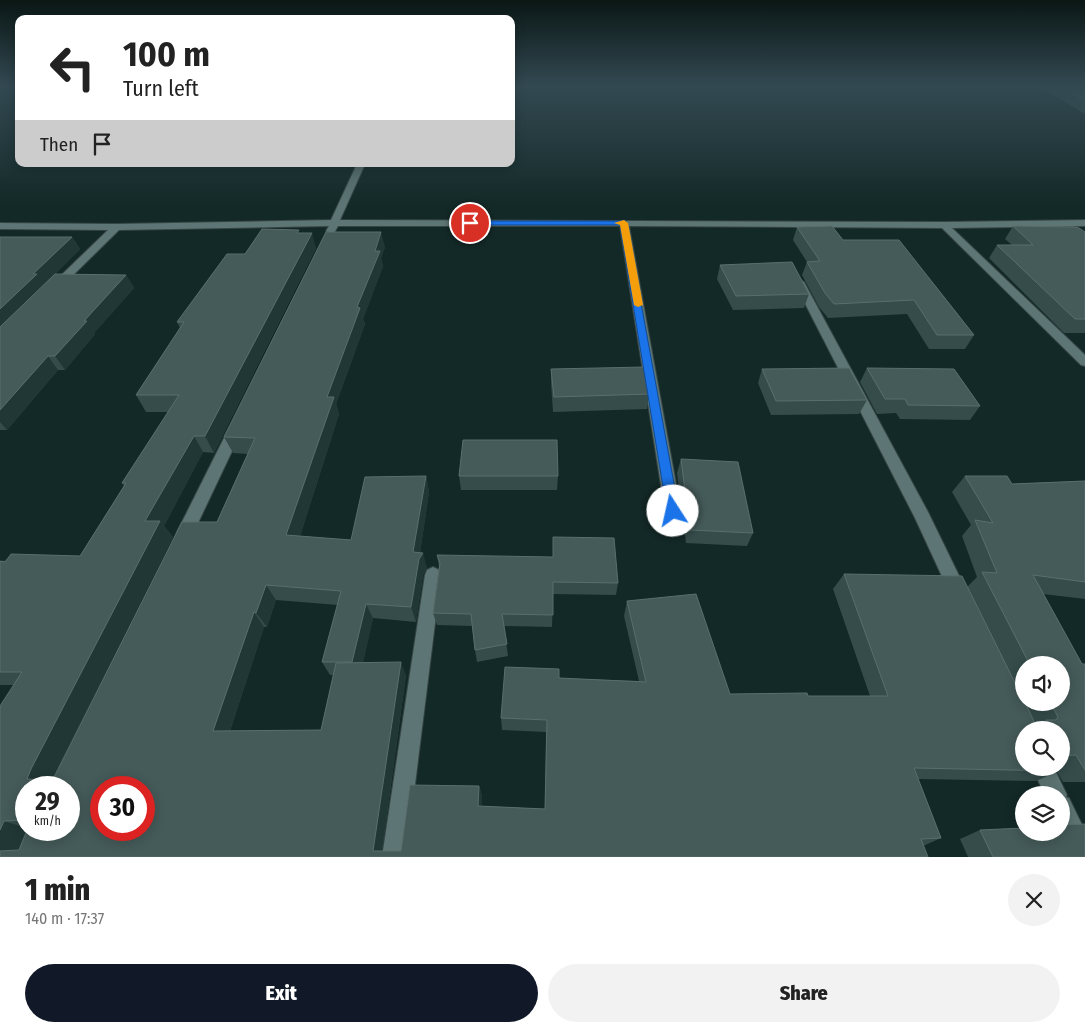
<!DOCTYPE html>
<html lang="en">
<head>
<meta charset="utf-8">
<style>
  :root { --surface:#fff; --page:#f2f2f2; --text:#222; --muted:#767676; --accent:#111827 }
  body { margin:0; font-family:"Fira Sans Condensed",sans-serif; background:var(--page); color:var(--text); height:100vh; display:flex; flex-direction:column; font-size:19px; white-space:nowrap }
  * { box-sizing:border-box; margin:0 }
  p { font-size:16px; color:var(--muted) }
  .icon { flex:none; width:28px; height:28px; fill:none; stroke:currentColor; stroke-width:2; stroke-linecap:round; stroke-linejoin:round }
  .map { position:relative; height:857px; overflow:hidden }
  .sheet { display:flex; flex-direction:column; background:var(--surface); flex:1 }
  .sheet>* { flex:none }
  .guide { position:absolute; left:15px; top:15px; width:500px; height:152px; border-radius:10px; box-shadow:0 2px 12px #0003; background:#fff; color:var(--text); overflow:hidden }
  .buttons { position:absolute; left:1015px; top:656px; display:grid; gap:10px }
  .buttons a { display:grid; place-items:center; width:55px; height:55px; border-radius:50%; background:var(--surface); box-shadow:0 2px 12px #0003; font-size:25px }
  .speed { position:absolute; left:15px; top:776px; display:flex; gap:10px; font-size:25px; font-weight:700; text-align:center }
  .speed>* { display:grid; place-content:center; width:65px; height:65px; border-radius:50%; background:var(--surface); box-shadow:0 2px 12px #0003; line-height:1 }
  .speed small { font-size:12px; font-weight:400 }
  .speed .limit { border:8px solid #d22; background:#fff; color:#111 }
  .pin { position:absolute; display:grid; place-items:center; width:42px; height:42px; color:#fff; margin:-21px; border:2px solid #fff; border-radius:50%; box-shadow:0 1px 5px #0007 }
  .me { position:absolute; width:55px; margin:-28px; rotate:350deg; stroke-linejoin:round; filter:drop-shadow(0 0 4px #0008) }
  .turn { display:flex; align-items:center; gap:18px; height:105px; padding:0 25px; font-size:22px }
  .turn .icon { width:65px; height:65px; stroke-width:2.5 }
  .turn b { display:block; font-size:35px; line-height:42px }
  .then { display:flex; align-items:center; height:48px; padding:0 25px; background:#0003; gap:10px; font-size:19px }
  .round { display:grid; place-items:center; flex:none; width:52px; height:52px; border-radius:26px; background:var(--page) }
  .summary { display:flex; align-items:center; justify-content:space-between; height:85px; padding:0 25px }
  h1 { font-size:30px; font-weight:800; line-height:38px }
  .cta { display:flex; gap:10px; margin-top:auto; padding:10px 25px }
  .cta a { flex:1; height:58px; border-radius:30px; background:var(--accent); color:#fff; font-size:20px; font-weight:800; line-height:58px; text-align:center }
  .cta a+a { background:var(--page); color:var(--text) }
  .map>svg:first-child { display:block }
</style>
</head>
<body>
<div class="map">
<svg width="1085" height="857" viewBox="0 0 1085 857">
  <rect width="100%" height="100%" fill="#132927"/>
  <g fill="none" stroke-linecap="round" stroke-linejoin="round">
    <!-- minor casing -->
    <g stroke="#354544" stroke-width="2">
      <g id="minor">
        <path d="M357,164h8l-25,56 604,2 141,-2v6l-133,2 133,127v11l-4,-1 -139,-137 -313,-2 52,285 -3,4 -5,2 -5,-2 -3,-4 -45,-285h-282l-4,7 -3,1 -5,-3 3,-5 -210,4 -61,60 -4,1 -5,-3 1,-2 58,-56 -108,-1v-6l116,1 215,-4z"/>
        <path d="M799,279l5,3 124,230 39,80 -3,6 -6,2 -6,-2 -37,-80 -121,-236z"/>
        <path d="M236,423l5,2 2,3 -54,114 -6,2 -6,-2 -2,-5 2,-5 52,-104 2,-3z"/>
        <path d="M433,567l6,3 2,5 -35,282h-24l43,-282 2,-5z"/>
        <path d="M1032,768h22l13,27 -1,2 3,1 16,33v26h-11l-13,-26v-36h-16z"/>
      </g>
    </g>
    <!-- minor -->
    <use href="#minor" fill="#5d7574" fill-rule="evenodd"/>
  </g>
  <!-- wall -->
  <g fill="#354c4a" fill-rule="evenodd">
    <path d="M1039,86h46v28z"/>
    <path d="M1013,226l72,6v101h-21l-75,-75 8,-13h15l-7,-6z"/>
    <path d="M797,227l46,13 131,95 -9,14h-36l-22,-35 -79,4 -9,-11 -17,-32 5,-13 -14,-22z"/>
    <path d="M300,233l16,15 -102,205 -11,-1 -39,74 9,11 -121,242v4l165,-261 31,-68 -15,-1 -9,-16 161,-190 -4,11 2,8 -20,53 2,5 -29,80 3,10 -39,122 51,4 75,-64 3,16 -9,61 7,15 -4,7 -7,47 -43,-4 -10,44 43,13 -24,176h19l78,-65 3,10 -1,10 64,3 1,-77 -44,-2 -1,-12 58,-40 80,3 -15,-65 3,-15 103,93 78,2h62l-37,-107 11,-15 123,13 10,-10 -15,-41 9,-11 -19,-33 13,-16 47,8 73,-3v118l-42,-5 39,70h3v118h-22l-6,-10 -21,9 -118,-2 23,59 -18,8 -923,11 14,-172h-14v-124l80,-5 44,-70 -2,-3 46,-71h-22l-10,-17 44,-67 -3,-6 68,-68zM276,600l62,5 -16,57 8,13h3l-12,55 -91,1 34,-104h3zM1024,665h37v37h-37zM1061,730v38h-37zM26,788l43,42h-43z"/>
    <path d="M0,237h72l8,12 -33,33 79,-7 8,13 -40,45 1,1 -30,36h-7l-51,60h-7z"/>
    <path d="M720,265l89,29 -5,14 -71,2 -16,-31z"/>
    <path d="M867,368l113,38 -10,14 -70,-1 -4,-6 -19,1 -17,-32z"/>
    <path d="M551,369l98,25 -2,15 -94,3 -2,-29z"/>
    <path d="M762,369l105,31 -8,14 -88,1 -13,-32z"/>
    <path d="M681,459l72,74 -6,13 -61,-3 -9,-70z"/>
    <path d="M459,476h99l-1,14h-96z"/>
    <path d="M437,555l181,28 -2,12 -63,-1 -1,33 -48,-1 4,30 -31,6 -2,-12 -3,-24 -35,-1 -4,-12 6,-46z"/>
    <path d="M980,830l105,27h-117l-8,-18z"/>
  </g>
  <!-- shaded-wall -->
  <g fill="#213735">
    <path d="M381,232l4,15 -4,11 2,8 -20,53 2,5 -29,80 3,10 -44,137 -9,-16 41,-138 30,-90 18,-56z"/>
    <path d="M312,233l4,15 -102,205 -9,-17z"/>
    <path d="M72,237l8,12 -36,36 -44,47v-23l33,-35z"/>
    <path d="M126,275l8,13 -40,45 1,1 -30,36 -10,-14 29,-35z"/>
    <path d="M48,356l10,14 -51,60 -7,-8v-12z"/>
    <path d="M194,436l9,16 -39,74 9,11 -121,242 -1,3 11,6h-16l-19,-9 4,-10 114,-248z"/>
    <path d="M426,476l3,16 -11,76 -5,-16z"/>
    <path d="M423,553l4,15 -4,7 -7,47 -5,-15 8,-48z"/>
    <path d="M266,585l10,15 -9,27 -11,-14z"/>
    <path d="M366,604l7,14 -13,58 -8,-14z"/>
    <path d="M254,612l10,15 -38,116 -13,-12z"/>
    <path d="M401,662l5,13 -25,182 -8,-6z"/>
    <path d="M479,786l3,10 -1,19 -3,-9z"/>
    <path d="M4,821l22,7v2h2l-12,27 -16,-3v-24z"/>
  </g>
  <!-- building -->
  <g fill="#455b59" stroke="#5a6f6d" fill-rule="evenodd">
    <path d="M1058,86h27v15z"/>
    <path d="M832,226l11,14h56l75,95h-37l-23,-35 -80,4 -9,-11 -18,-31 13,-1 -23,-34z"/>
    <path d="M1013,226l62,1 4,1 6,4v87h-10l-78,-74h36z"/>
    <path d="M262,229l37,1 -2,3h15l-107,203h-11l-49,85h15l-129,248 -4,10 19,1v8h-20v32l-22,1 -4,9v-124l22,-34h-22v-111l5,1 6,-8 69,2 46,-73h-4l57,-88h-43l48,-73h-7l50,-68h18z"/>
    <path d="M326,232h55l-6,19h5l-23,56 3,1 -33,89h7l-48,138 65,5 14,-63 61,-1 -13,76 10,1 -4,6 -8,48 -45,-3 -14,58h-30l19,-71 -75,-6 -10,28 -2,-1 -41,119 108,-1 15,-67 65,-1 -28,189h28l9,-66 69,1 -1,20 67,3 2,-89 -46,-2 4,-51 54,2v9l87,4 -19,-81 69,-7 34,100 77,-1 1,3h80l-44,-122 118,2 62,125v1h1l11,24 10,4v-10h10l2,-3 -8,-15h11v-37h-31l-48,-93 15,1 -22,-53 18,3 -28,-47h42l5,8 73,-3v101l-52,-7 49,89h3v106l-9,-15 -15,1v-26h-37v38h33l1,3 -144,-3 27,70 -20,1 7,18h-928v-6l19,-1 8,-20h42v-42h-22l2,-1 133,-265h35l38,-84 -31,-1zM101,788h43v42h-43z"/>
    <path d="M0,237h72l-39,37h4l-37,35z"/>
    <path d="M792,262l17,32 -73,2 -16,-31z"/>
    <path d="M55,274l71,1 -42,46h3l-32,35h-7l-48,54v-83z"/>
    <path d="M645,367l4,27 -95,3 -3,-28z"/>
    <path d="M849,368l18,32 -91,1 -14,-32z"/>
    <path d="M867,368l87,1 26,37 -72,-1 -3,-6h-20z"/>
    <path d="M463,440h94l1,36h-99z"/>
    <path d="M681,459l57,3 15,71 -63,-3z"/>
    <path d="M553,537l61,1 4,45 -65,-1v33l-51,-1 5,30 -32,6 -4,-36 -38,-1 7,-50 -3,-8 116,2z"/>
    <path d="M1085,824v33h-92l-13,-27 44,-2v4h37v-7z"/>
  </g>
  <!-- sky -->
  <linearGradient id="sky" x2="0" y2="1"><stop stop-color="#0a1715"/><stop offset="0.42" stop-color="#334952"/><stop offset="1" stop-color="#334952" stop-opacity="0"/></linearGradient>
  <rect width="1085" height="206" fill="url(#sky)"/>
  <!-- route -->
  <path fill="#1a73e8" stroke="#114b97" d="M467,221h159l53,290 -1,4 -5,1 -5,-1 -1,-4 -47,-286h-153z"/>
  <!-- slow -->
  <path fill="#f59e0b" d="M624,220l4,3 15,82 -5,2 -4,-2 -14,-80 -6,-2z"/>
</svg>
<div class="buttons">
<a><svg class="icon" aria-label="sound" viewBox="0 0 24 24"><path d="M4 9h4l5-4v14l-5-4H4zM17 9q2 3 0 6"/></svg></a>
<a><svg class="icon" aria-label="search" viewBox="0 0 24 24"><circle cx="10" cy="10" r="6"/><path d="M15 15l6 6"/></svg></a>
<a><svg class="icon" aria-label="layers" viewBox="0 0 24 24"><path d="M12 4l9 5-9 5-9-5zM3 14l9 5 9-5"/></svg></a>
</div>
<div class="speed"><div>29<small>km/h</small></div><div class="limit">30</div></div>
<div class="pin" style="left:470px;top:223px;background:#d93025"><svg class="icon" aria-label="arrive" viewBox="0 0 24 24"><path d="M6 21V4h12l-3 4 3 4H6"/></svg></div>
<svg class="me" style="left:673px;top:511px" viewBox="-20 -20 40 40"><circle r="19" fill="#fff"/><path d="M0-13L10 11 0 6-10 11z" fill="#1a73e8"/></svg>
<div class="guide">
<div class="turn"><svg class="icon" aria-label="left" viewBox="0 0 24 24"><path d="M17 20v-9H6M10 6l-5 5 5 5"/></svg><div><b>100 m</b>Turn left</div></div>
<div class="then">Then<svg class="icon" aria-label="arrive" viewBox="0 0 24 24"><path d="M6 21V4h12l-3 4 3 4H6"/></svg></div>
</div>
</div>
<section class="sheet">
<div class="summary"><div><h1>1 min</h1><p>140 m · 17:37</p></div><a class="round"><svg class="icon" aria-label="close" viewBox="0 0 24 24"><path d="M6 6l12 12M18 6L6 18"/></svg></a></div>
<div class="cta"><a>Exit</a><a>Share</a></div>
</section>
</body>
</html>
